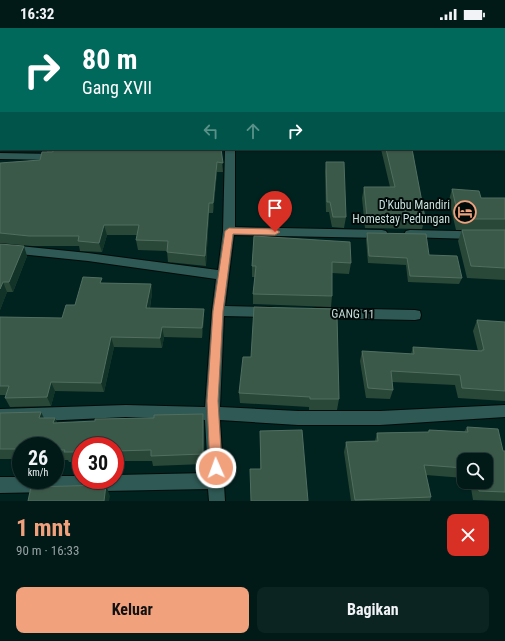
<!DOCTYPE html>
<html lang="id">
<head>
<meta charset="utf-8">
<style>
  :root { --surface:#011a18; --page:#0b2321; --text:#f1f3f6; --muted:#96a1a2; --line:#233837; --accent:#f1a17c }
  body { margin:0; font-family:"Roboto Condensed",sans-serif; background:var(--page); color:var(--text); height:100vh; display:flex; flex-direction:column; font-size:15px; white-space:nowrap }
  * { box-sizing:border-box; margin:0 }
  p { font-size:13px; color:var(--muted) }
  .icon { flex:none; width:22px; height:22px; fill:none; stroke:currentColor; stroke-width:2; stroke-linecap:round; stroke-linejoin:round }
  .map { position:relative; height:473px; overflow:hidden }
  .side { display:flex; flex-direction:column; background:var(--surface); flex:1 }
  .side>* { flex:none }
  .guide { position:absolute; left:0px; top:0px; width:505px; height:122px; box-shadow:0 1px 3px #0004,0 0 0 1px var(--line); background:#00695c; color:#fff; overflow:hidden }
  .controls { position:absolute; left:457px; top:425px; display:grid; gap:8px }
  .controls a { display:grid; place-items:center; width:36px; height:36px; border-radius:8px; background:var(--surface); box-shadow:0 1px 3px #0004,0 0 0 1px var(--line); font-size:20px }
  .speed { position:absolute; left:12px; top:409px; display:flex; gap:8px; font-size:20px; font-weight:700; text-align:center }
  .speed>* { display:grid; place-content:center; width:52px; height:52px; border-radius:50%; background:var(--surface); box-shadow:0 1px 3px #0004,0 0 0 1px var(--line); line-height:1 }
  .speed small { font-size:10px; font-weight:400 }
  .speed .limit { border:6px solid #d22; background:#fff; color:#111 }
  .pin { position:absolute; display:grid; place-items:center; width:34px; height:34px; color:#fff; margin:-41px -17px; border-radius:50% 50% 50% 0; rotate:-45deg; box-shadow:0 0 4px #0007 }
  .pin .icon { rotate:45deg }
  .me { position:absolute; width:44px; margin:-22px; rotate:358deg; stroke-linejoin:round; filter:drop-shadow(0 0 3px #0008) }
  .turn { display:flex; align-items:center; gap:14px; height:84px; padding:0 16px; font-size:18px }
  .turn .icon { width:52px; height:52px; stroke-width:2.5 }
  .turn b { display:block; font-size:28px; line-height:34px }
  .lanes { display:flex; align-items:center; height:38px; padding:0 16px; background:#0003; justify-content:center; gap:20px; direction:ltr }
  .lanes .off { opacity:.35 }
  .round { display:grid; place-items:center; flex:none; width:42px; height:42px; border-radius:8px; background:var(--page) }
  .head { display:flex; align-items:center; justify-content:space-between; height:68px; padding:0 16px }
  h1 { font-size:24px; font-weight:700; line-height:30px; color:var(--accent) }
  .cta { display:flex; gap:8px; margin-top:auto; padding:8px 16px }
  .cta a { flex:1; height:46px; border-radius:8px; background:var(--accent); color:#111; font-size:16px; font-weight:700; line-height:46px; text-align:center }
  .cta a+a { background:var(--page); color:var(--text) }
  .status { display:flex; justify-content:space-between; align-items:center; height:28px; padding:0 20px; background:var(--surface); direction:ltr }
  .status svg { height:11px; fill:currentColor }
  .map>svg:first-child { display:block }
</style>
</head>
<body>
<div class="status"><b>16:32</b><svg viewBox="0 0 49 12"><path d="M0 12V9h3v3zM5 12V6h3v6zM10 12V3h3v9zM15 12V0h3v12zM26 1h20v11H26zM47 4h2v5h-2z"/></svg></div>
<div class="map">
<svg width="505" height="473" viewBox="0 0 505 473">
  <rect width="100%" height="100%" fill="#012320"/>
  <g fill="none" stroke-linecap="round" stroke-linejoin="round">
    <!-- minor casing -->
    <g stroke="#000b09" stroke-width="2">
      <g id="minor">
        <rect x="42" y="0" width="8" height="1"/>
        <path d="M225,121h10v78l147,3 4,1 2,3 -2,3 -4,1 -148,-3 -9,71 44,1 5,1 1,4 -1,4 -5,1 -45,-1 -4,91 78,4h82l125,-6v12l-125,8h-82l-78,-5 5,81h-16l-1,-12 -208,4v-16h21v3h34v-4h26v4h34v-5l93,-2 -3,-53 -79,-3 -126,6v-14l126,-4 79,2 7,-96 4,-32 -128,-18 -88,-9v-8l88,9 130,17 5,-39z"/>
        <path d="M0,125l55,1 5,3 -5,3 -55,-1z"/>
        <path d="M410,202l95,2v8l-99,-3 -2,-3 2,-3z"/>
        <path d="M317,280l98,2 5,1 1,4 -1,4 -5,1 -98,-2 -5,-1 -1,-4 1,-4z"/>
      </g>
    </g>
    <!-- minor -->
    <use href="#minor" fill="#2e5954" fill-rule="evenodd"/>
  </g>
  <!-- wall -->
  <g fill="#2a4837">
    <rect x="47" y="0" width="327" height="1"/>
    <path d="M504,71h1v50l-1,-2z"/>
    <path d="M46,121h175l2,23h-6l-4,41h-4l-3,53 -38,-4 -1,-11 -29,-1 -2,-10 1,-5h-30l-5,17 -22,-1 -1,-5h-47l-32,-3v-80l40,-3 7,-8z"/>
    <path d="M381,121h31l13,69 -3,11 -57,-1 -3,-30 2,-11h26z"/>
    <path d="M326,134l20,55 -2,11 -12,-1 -3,-15h-3l-1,-40z"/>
    <path d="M452,161l29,9h24v82l-38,-2 -9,-37 4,-11h-6l-7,-30z"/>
    <path d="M367,205l62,22 33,23 -3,6 -51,-2 -2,-17 -38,-2 -2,-24z"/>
    <path d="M254,208l97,27 -2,11 -17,-1v23l-1,11 -78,-3v-10l2,-17h-3v-11z"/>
    <path d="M0,216l27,12 -14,36h-6l-7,18z"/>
    <path d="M103,255l48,1 1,9 -2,15 54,1v9l-2,20 -38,-1 -2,11 -48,-1 -10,45 -49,-1 -4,15 -41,1 -5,-9 1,-3h-6v-78l62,1 13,-13z"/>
    <path d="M333,287l6,84 -2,11h-28v-3l-69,-4 -1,-10 12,-36z"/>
    <path d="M477,292l28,2v79l-47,-3 -3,-13 -63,-3 1,8 -3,9 -24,-1 -6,-37 2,-10 49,3 2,-7 65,4 -5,-20z"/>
    <path d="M0,385l44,5h11l2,5 147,2v39l-51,2 -1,-5h-37v-15h-34v16h-12l-1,-2h-13v-14h-34v13h-21z"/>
    <path d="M467,399l36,24h2v50l-32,-1 -3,-18h16v-22h-22v18l-38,-3 5,22 -1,4h-79l-7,-49 2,-10 29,-1 2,-8 51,-1 1,-2 35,2z"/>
    <path d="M260,403l48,70 -48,-32z"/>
  </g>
  <!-- shaded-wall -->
  <g fill="#123327">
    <path d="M66,0h12v1h-16z"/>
    <path d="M217,134v10l-4,41v-10z"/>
    <path d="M209,175v10l-3,53 -1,-10z"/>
    <path d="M104,197l3,10 -5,17 -3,-9z"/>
    <path d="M24,218l3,10 -14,36 -4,-10z"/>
    <path d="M3,254l4,10 -7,18v-21z"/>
    <path d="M151,256l1,9 -4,25 -2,-10z"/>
    <path d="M204,281v9l-2,20v-10z"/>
    <path d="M162,299l2,10 -2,11 -2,-10z"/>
    <path d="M111,309l3,10 -10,45 -3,-9z"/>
    <path d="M51,354l4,9 -4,15 -4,-9z"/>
    <path d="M41,384l5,10 -7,-4z"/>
    <path d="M203,386l1,11v39l-1,-10z"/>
    <path d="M55,390l4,11 -6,-6z"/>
    <path d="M106,457l4,11 -1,5h-5z"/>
  </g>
  <!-- building -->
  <g fill="#3b5949" stroke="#516e60">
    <path d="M47,0h19l-4,1h-15z"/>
    <rect x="130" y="0" width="244" height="1"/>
    <path d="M504,71h1v32l-1,-2z"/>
    <path d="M57,121h164l2,14 -6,-1 -4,41h-4l-4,53 -38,-4 1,-11 -32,-1 3,-15h-35l-5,18 -21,-2 1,-5h-50l-29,-3v-70l40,-3 2,-8h10z"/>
    <path d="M386,121h26l13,69 -58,-1 -3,-30h31z"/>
    <path d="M326,134h18l2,55h-13l-3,-15h-3z"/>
    <path d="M452,161l27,2 2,7h24v21h-46z"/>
    <path d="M462,202h43v38l-34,-2z"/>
    <path d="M367,205l59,1 3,21 28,1 5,22 -52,-2 -3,-18 -38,-2z"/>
    <path d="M254,208l96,6 1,21 -19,-1v34l-79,-2 3,-28h-4z"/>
    <path d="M0,216l24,2 -15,36h-6l-3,7z"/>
    <path d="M83,249l19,1 -2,5 51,1 -5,24 58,1 -2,19 -40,-1 -2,11 -49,-1 -10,46 -50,-1 -4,15 -42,1 4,-12h-9v-69l62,1 4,-13h9z"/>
    <path d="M254,279l79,2v6h4l2,84h-29v-2l-71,-4 4,-36h8z"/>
    <path d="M477,292l28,2v69l-43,-3 -2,-13 -69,-4 2,19 -25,-2 -6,-37 52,3 -1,-7 69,4v-1h2z"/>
    <path d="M41,384l-2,6h16l-2,5 42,-2v-2l59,-1v-3l49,-1v40l-52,2v-6l-36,1v-5h-34v6h-17l1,-2h-10v-4h-34v3h-21v-36z"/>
    <path d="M467,399l31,2 5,22h2v41l-26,-1 -2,-9h9v-22h-22v8l-40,-3 7,32 -76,3 -9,-58 32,-1 -1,-8 52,-1v-2l39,2z"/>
    <path d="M302,402l6,71h-57l-1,-32h11l-1,-38z"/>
    <path d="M106,457l-2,16h-76l3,-14z"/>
  </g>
  <!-- route -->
  <path fill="#f1a17c" stroke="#9d6951" d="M229,200l46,1 5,3 -5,3 -42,-1 -10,77 -5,90 4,67 -2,4 -4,1 -4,-1 -2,-4 -3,-67 6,-90 12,-80z"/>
  <!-- icons -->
  <defs>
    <g id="hotel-ring" transform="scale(1.15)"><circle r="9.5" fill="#000b09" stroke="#f1a17c" stroke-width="1.5"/><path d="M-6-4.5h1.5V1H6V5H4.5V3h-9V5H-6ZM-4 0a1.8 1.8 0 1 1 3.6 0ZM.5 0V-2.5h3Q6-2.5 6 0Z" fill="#f1a17c"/></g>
  </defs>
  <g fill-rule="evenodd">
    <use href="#hotel-ring" x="465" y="184"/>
  </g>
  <g text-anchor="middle" stroke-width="4" stroke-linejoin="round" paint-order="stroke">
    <!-- poi labels -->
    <g font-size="12" fill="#c8dfdb" stroke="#000b09" text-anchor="end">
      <text x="450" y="181">D'Kubu Mandiri<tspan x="450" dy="14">Homestay Pedungan</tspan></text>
    </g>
    <!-- street labels -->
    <g font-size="12" fill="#c8dfdb" stroke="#000b09">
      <text transform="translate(353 286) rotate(1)" y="4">GANG 11</text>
    </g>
  </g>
</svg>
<div class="controls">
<a><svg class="icon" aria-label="search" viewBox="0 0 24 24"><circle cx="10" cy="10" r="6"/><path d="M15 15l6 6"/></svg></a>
</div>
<div class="speed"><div>26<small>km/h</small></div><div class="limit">30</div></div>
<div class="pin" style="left:275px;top:204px;background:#d93025"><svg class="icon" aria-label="arrive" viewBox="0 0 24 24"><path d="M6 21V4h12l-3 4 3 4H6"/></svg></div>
<svg class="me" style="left:216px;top:440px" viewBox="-20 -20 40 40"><circle r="17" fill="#f1a17c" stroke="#fff" stroke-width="3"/><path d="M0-11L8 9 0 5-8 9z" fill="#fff"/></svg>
<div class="guide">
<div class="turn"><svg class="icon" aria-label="right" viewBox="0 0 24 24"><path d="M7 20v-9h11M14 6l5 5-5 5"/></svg><div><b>80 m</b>Gang XVII</div></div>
<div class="lanes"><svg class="icon off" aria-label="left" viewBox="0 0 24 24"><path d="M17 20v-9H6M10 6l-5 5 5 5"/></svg><svg class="icon off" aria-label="ahead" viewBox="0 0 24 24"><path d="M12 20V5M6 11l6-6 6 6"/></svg><svg class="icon" aria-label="right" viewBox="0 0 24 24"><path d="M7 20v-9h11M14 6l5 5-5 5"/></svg></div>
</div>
</div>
<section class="side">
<div class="head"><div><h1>1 mnt</h1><p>90 m · 16:33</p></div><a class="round" style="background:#d93025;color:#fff"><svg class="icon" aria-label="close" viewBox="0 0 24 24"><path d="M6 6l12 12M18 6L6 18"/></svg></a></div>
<div class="cta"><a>Keluar</a><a>Bagikan</a></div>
</section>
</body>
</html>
